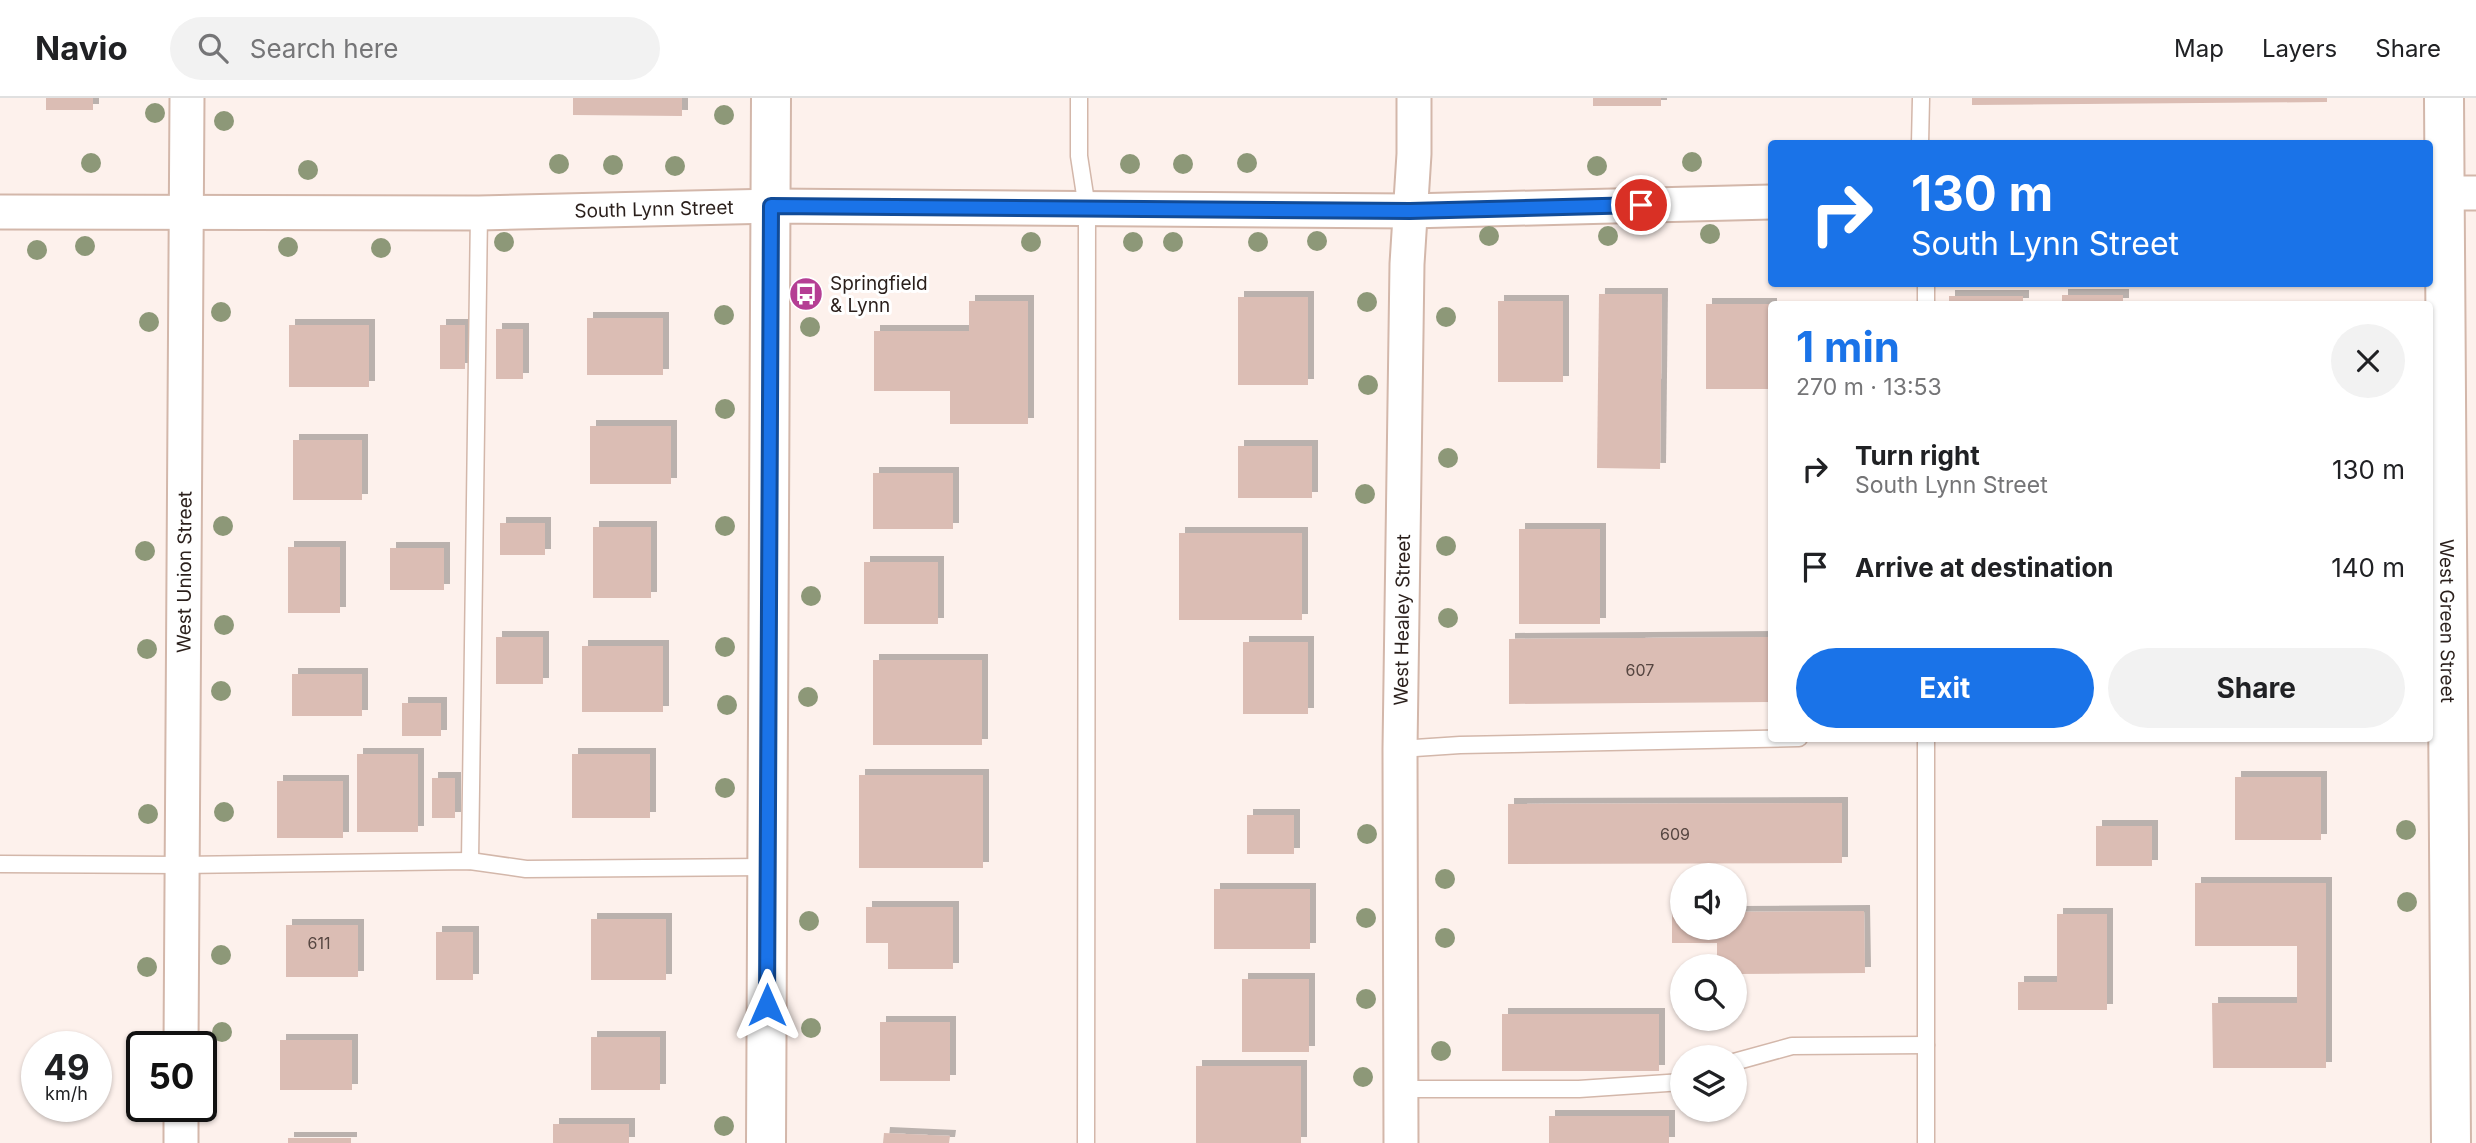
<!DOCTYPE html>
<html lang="en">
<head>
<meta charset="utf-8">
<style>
  :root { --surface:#fff; --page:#f2f2f2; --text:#202124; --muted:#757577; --line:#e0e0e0; --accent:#1a73e8 }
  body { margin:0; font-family:Inter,sans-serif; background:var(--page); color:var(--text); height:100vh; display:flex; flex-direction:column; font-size:26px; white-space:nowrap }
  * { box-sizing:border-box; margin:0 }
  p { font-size:23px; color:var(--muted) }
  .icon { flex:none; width:38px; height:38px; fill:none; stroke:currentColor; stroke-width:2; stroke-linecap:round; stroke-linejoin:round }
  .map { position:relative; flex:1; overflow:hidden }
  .drawer { position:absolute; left:1768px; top:203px; width:665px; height:441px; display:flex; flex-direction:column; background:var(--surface); border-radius:7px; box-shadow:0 2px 5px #0004 }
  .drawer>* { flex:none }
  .banner { position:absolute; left:1768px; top:42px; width:665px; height:147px; border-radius:7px; box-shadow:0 2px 5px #0004; background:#1a73e8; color:#fff; overflow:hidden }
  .fabs { position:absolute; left:1670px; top:765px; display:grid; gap:14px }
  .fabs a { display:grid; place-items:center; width:77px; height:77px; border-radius:50%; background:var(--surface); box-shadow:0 2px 5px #0004; font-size:35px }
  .speed { position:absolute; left:21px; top:933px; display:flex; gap:14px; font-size:35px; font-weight:700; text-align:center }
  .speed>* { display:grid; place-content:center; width:91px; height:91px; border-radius:50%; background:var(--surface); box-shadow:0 2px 5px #0004; line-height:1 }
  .speed small { font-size:18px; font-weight:400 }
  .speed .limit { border:4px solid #111; border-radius:10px; background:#fff; color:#111 }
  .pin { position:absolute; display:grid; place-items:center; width:60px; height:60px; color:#fff; margin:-30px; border:4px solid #fff; border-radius:50%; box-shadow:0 2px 7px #0007 }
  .me { position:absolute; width:77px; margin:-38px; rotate:0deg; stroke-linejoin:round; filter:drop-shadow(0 0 5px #0008) }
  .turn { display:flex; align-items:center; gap:24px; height:147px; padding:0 28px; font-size:32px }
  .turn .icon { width:91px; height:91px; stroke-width:2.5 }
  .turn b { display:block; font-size:49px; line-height:60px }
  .round { display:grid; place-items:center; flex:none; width:74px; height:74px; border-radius:37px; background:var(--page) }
  .headline { display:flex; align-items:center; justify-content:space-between; height:119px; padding:0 28px }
  h1 { font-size:42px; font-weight:700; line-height:52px; color:var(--accent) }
  .action { display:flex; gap:14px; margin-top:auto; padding:14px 28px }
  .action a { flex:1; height:80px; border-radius:42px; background:var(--accent); color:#fff; font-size:28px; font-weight:700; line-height:80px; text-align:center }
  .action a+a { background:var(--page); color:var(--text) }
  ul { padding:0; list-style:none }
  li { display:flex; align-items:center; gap:21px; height:98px; padding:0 28px }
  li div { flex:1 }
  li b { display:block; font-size:26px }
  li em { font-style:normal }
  header { display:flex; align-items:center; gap:42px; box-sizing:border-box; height:98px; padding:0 35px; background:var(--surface); border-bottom:2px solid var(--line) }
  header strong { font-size:33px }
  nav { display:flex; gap:38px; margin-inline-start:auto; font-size:24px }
  .search { width:490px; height:63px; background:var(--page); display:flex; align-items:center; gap:18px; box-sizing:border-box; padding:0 24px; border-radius:38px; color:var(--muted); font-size:26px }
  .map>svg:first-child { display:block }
</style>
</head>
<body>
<header>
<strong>Navio</strong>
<div class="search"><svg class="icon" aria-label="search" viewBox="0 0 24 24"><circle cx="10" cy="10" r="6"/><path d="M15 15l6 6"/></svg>Search here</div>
<nav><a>Map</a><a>Layers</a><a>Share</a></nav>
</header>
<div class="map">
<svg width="2476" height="1045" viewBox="0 0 2476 1045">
  <defs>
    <filter id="shadow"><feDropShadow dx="6" dy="-6" stdDeviation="0" flood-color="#0004"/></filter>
  </defs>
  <rect width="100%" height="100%" fill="#fdf1ec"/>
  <!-- building -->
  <g fill="#dbbdb4" filter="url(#shadow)">
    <rect x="46" y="0" width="47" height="12"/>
    <path d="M573,0h109v18l-109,-1z"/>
    <rect x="1593" y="0" width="68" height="8"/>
    <path d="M1972,0h355v4l-355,3z"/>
    <path d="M1599,196h63l-2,175 -63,-1z"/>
    <rect x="2062" y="197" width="61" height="9"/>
    <rect x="1949" y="198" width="74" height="8"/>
    <rect x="1238" y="199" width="70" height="88"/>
    <path d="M969,203h59v123h-78v-33h-76v-60h95z"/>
    <rect x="1498" y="203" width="65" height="81"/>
    <rect x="1706" y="206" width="65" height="85"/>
    <rect x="587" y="220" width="76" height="57"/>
    <rect x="289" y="227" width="80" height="62"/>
    <rect x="440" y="227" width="25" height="44"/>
    <rect x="496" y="231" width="27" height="50"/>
    <rect x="590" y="328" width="81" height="58"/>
    <rect x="293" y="342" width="69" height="60"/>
    <rect x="1238" y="348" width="74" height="52"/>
    <rect x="873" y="375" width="80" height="56"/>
    <rect x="500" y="425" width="45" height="32"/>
    <rect x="593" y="429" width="58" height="71"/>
    <rect x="1519" y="431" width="81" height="95"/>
    <rect x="1179" y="435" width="123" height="87"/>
    <rect x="288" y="449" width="52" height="66"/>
    <rect x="390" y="450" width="54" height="42"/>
    <rect x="864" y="464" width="74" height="62"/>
    <rect x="496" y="539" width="47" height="47"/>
    <path d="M1771,539v65l-262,2v-65z"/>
    <rect x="1243" y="544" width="65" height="72"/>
    <rect x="582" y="548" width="81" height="66"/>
    <rect x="873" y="562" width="109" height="85"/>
    <rect x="292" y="576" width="70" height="42"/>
    <rect x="402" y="605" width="39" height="33"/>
    <rect x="357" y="656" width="61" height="78"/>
    <rect x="572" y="656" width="78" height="64"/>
    <rect x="859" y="677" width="124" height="93"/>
    <rect x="2235" y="679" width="86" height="63"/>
    <rect x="432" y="680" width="23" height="40"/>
    <rect x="277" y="683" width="66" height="57"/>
    <path d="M1842,705v60l-334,1v-60z"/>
    <rect x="1247" y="717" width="47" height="39"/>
    <rect x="2096" y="728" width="56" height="40"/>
    <path d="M2195,785h131v185h-113l-1,-65h85v-57h-102z"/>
    <rect x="1214" y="791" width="96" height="60"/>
    <path d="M866,809h87v62h-65v-26h-22z"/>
    <path d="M1864,813l1,62 -131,1v-8h-17v-23h-45v-31h10v16h52v-16z"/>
    <path d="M2057,816h50v96h-89v-28h39z"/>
    <rect x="591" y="821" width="75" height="61"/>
    <rect x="286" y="827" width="72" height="52"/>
    <rect x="436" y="834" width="37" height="48"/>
    <rect x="1242" y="881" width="67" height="73"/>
    <rect x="1502" y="916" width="157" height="57"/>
    <rect x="880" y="924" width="70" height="59"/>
    <rect x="591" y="939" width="69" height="53"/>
    <rect x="280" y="942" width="72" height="50"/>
    <rect x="1196" y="968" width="105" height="77"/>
    <rect x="1549" y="1018" width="120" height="27"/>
    <rect x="553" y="1026" width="76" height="19"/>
    <path d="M884,1035l66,3 -1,7h-66z"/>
    <rect x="288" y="1040" width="63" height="5"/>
  </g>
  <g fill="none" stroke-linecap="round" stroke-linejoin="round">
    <!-- service casing -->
    <g stroke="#d3b7aa" stroke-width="19">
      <g id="service">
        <path d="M1079,0v58l8,52 -1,935"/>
        <path d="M1920,46l1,-46"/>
        <path d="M1926,186v20"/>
        <path d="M1926,640v405"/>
        <path d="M1400,651l60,-4 339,-7"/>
        <path d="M470,763l9,-648"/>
        <path d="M0,766l181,1 289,-4 56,8 241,-2"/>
        <path d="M1734,964l58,-16 134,-1"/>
        <path d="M1402,991h177l103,-7"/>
      </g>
    </g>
    <!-- minor casing -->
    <g stroke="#d3b7aa" stroke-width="37">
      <g id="minor">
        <path d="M2429,95h47"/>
        <path id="s1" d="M0,114l479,1 292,-7 639,5 361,-9"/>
        <path id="s2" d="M181,948l6,-948"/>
        <path d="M181,1045v-37"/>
        <path id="s3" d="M1401,1045l-1,-394 7,-485 7,-110v-56"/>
      </g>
    </g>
    <!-- tertiary casing -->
    <g stroke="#d3b7aa" stroke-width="42">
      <g id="tertiary">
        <path id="s4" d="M2444,0l7,1045"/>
      </g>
    </g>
    <!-- secondary casing -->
    <g stroke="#d3b7aa" stroke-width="42">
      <path id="secondary" d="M766,1045l5,-1045"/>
    </g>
    <!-- service -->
    <use href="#service" stroke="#fff" stroke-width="16"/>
    <!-- minor -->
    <use href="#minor" stroke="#fff" stroke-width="33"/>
    <!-- tertiary -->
    <use href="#tertiary" stroke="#fff" stroke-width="38"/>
    <!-- secondary -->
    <use href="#secondary" stroke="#fff" stroke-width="38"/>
  </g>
  <!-- trees -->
  <g fill="#8d9878">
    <circle cx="155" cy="15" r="10"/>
    <circle cx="724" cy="17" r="10"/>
    <circle cx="224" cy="23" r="10"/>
    <circle cx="1692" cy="64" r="10"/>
    <circle cx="91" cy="65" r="10"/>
    <circle cx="1247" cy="65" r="10"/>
    <circle cx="559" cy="66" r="10"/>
    <circle cx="1130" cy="66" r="10"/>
    <circle cx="1183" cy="66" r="10"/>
    <circle cx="613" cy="67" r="10"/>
    <circle cx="675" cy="68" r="10"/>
    <circle cx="1597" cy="68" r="10"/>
    <circle cx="308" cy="72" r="10"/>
    <circle cx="1710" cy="136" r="10"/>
    <circle cx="1489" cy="138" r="10"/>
    <circle cx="1608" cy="138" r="10"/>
    <circle cx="1317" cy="143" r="10"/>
    <circle cx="504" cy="144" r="10"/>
    <circle cx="1031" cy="144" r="10"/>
    <circle cx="1133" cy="144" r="10"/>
    <circle cx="1173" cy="144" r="10"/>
    <circle cx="1258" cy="144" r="10"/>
    <circle cx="85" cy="148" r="10"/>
    <circle cx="288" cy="149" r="10"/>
    <circle cx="381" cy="150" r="10"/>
    <circle cx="37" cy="152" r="10"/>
    <circle cx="1367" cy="204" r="10"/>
    <circle cx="221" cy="214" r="10"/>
    <circle cx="724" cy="217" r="10"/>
    <circle cx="1446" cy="219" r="10"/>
    <circle cx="149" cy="224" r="10"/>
    <circle cx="810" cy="229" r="10"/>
    <circle cx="1368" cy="287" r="10"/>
    <circle cx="725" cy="311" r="10"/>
    <circle cx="1448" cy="360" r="10"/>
    <circle cx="1365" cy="396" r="10"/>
    <circle cx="223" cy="428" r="10"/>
    <circle cx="725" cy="428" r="10"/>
    <circle cx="1446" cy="448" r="10"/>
    <circle cx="145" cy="453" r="10"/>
    <circle cx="811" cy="498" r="10"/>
    <circle cx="1448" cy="520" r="10"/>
    <circle cx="224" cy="527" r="10"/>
    <circle cx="725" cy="549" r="10"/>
    <circle cx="147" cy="551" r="10"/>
    <circle cx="221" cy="593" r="10"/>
    <circle cx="808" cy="599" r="10"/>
    <circle cx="727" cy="607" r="10"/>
    <circle cx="725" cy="690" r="10"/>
    <circle cx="224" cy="714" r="10"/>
    <circle cx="148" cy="716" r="10"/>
    <circle cx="2406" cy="732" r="10"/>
    <circle cx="1367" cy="736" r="10"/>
    <circle cx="1445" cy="781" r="10"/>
    <circle cx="2407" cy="804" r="10"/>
    <circle cx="1366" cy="820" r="10"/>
    <circle cx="809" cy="823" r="10"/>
    <circle cx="1445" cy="840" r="10"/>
    <circle cx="221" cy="857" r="10"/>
    <circle cx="147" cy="869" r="10"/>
    <circle cx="1366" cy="901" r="10"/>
    <circle cx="811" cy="930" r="10"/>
    <circle cx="222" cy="934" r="10"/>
    <circle cx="1441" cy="953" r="10"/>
    <circle cx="1363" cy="979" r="10"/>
    <circle cx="724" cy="1028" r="10"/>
  </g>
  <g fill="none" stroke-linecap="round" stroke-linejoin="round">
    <!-- route casing -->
    <g stroke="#114b97" stroke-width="18">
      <path id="route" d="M767,907l4,-799 639,5 231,-6"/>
    </g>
    <!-- route -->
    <use href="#route" stroke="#1a73e8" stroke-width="12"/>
  </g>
  <!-- icons -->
  <defs>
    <g id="bus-disc" transform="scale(1.75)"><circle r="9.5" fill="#b53e94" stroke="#fff"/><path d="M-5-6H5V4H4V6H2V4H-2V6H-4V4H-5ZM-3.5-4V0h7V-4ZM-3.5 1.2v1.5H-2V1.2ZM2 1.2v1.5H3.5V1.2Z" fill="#fff"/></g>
  </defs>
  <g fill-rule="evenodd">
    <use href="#bus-disc" x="806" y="196"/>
  </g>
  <g text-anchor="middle" stroke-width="6" stroke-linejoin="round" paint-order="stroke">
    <!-- number labels -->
    <g font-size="16" fill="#564641">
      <text x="1640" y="578">607</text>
      <text x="1675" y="742">609</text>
      <text x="319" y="851">611</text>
    </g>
    <!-- street labels -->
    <g font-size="19" fill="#2a1f1b" stroke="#fff">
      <text dy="7" stroke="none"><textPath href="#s1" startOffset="654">South Lynn Street</textPath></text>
      <text dy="7" stroke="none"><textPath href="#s2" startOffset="474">West Union Street</textPath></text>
      <text dy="7" stroke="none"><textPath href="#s3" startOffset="523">West Healey Street</textPath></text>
      <text dy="7" stroke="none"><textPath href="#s4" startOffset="523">West Green Street</textPath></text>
    </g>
    <!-- poi labels -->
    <g font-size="19" fill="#2a1f1b" stroke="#fff" text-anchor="start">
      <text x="830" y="192">Springfield<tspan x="830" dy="22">&amp; Lynn</tspan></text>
    </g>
  </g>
</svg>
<div class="fabs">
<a><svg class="icon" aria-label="sound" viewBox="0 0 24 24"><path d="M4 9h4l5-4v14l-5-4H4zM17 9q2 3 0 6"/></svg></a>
<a><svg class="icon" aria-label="search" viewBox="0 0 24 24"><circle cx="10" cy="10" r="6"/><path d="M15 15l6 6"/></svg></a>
<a><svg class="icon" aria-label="layers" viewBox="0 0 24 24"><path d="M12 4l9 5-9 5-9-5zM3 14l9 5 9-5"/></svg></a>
</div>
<div class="speed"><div>49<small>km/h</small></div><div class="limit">50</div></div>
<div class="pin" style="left:1641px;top:107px;background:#d93025"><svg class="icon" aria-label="arrive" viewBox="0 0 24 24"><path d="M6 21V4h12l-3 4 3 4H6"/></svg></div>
<svg class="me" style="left:767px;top:907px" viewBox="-20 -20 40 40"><path d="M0-17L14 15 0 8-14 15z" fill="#1a73e8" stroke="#fff" stroke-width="4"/></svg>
<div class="banner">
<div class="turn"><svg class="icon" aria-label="right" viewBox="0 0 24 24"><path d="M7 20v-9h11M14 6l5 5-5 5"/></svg><div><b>130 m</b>South Lynn Street</div></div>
</div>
<section class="drawer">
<div class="headline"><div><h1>1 min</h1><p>270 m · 13:53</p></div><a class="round"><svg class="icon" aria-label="close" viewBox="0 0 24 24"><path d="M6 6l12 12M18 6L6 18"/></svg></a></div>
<ul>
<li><svg class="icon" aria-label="right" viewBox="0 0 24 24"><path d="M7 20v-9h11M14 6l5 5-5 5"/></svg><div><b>Turn right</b><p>South Lynn Street</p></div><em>130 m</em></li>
<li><svg class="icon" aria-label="arrive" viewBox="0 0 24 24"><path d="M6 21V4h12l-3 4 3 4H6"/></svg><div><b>Arrive at destination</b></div><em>140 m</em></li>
</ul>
<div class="action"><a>Exit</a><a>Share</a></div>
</section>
</div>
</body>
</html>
